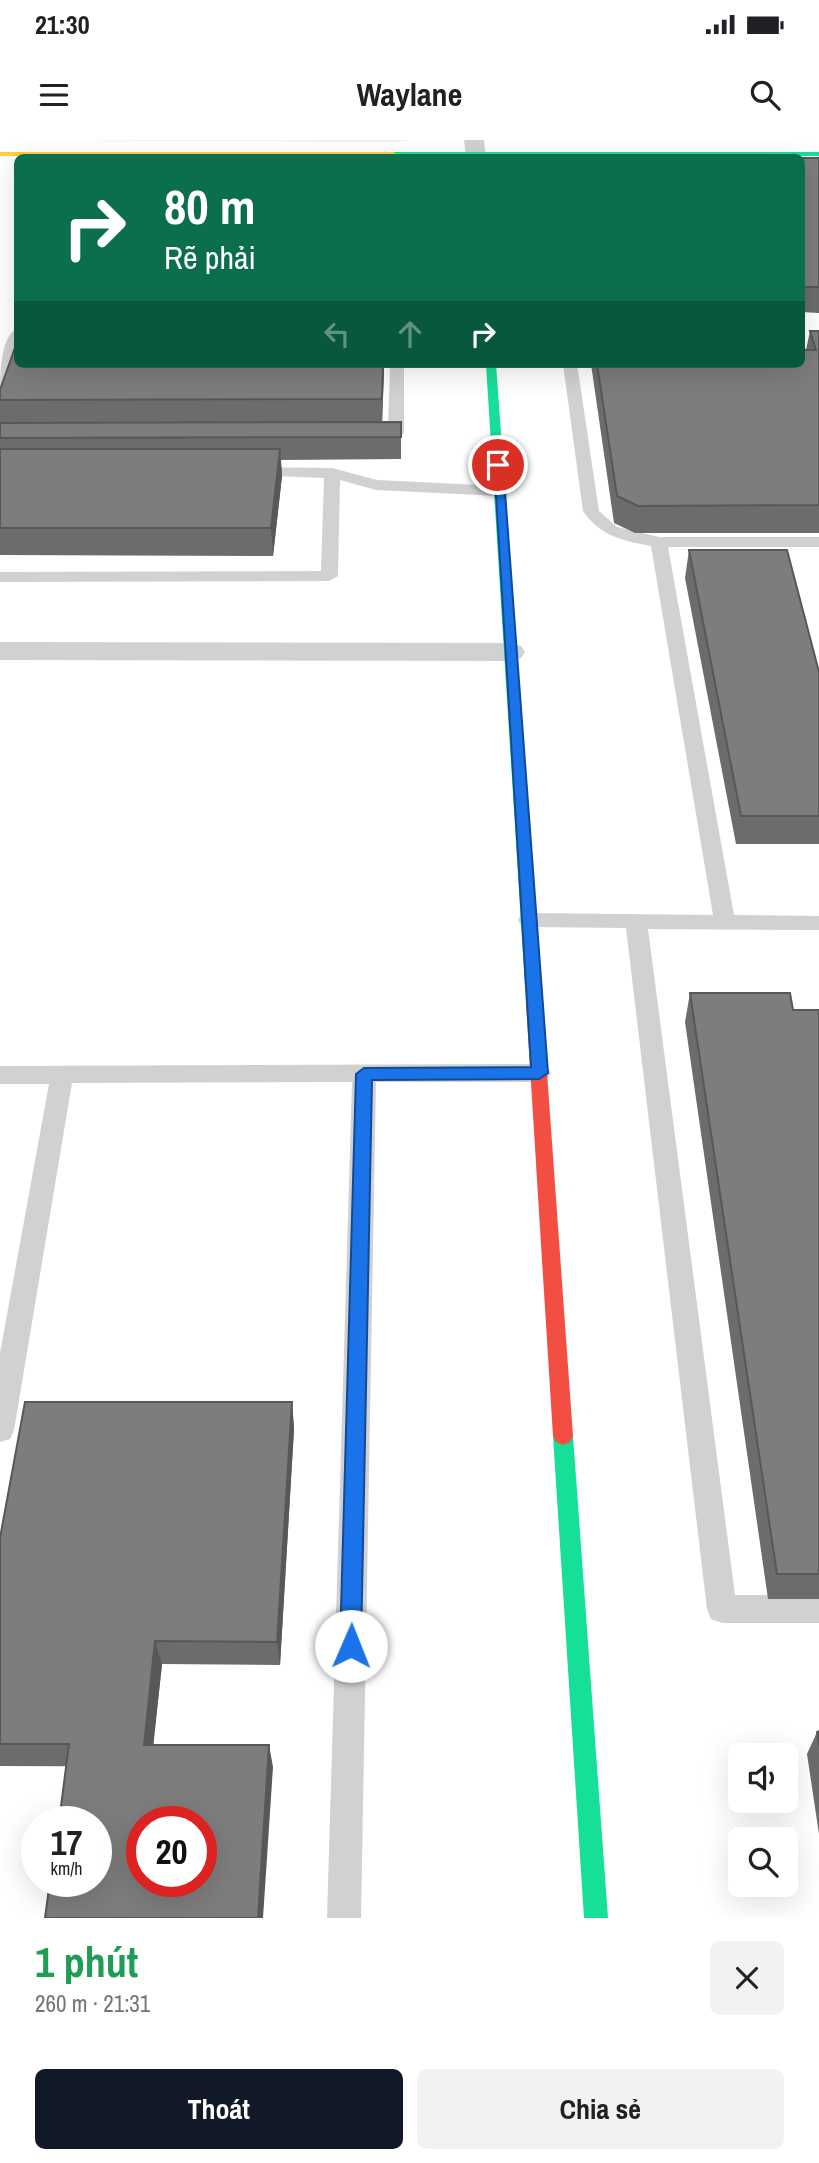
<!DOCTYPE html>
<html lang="vi">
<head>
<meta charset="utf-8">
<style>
  :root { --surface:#fff; --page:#f2f2f2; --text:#202124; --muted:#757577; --accent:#111827 }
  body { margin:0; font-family:"Archivo Narrow",sans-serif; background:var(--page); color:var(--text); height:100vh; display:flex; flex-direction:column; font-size:26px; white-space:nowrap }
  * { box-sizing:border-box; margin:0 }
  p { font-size:23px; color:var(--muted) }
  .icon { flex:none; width:38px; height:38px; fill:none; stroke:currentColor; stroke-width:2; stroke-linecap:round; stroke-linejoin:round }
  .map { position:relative; height:1778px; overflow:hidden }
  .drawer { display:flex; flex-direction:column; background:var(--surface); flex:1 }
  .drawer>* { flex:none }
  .top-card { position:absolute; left:14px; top:14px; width:791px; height:214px; border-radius:10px; box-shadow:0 7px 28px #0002; background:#0b6e4f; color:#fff; overflow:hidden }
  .controls { position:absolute; left:728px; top:1603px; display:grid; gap:14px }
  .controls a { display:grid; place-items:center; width:70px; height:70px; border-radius:10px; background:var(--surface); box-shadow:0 7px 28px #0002; font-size:35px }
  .speed { position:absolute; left:21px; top:1666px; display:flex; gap:14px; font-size:35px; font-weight:700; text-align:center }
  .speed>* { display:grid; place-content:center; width:91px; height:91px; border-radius:50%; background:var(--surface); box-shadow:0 7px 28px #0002; line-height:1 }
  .speed small { font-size:18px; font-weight:400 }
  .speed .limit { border:10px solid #d22; background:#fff; color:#111 }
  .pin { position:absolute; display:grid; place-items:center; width:60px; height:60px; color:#fff; margin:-30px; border:4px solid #fff; border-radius:50%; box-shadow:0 2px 7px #0007 }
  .me { position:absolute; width:77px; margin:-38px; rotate:1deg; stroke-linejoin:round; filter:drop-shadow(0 0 5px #0008) }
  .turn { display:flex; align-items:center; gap:24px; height:147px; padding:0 35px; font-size:32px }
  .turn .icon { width:91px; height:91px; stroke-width:2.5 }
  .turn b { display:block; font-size:49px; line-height:60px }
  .lanes { display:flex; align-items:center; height:66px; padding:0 35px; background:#0003; justify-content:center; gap:35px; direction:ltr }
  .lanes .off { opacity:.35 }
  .round { display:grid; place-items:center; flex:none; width:74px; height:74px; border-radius:10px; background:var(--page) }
  .overview { display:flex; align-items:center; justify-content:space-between; height:119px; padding:0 35px }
  h1 { font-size:42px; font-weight:700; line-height:52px; color:#1e9e55 }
  .action { display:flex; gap:14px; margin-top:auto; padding:14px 35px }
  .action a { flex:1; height:80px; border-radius:10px; background:var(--accent); color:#fff; font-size:28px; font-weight:700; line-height:80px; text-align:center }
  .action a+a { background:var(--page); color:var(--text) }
  .status { display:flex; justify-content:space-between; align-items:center; height:49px; padding:0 35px; background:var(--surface); direction:ltr }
  .status svg { height:19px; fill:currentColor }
  header { display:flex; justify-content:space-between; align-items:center; height:91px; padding:0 35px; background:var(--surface); font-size:32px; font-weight:700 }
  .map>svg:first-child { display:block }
</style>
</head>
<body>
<div class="status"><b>21:30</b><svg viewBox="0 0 49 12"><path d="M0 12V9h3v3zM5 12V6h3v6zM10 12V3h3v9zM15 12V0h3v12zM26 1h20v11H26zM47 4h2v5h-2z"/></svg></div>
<header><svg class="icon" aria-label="menu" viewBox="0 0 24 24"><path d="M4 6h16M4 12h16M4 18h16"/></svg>Waylane<svg class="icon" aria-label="search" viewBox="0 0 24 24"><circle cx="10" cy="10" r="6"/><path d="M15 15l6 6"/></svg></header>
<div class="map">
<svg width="819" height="1778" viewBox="0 0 819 1778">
  <rect width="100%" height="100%" fill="#fff"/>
  <!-- green -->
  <path fill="#eef4ea" d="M0,0h409l-13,2z"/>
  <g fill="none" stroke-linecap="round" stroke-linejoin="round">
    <!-- lane -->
    <g fill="#d1d1d1" fill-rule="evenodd">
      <path d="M18,188v26l-11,30 -7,4c0,-16 1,-53 18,-60z"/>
      <path d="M390,224h14v69c-7,7 -23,6 -32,3l-3,-3 3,-3 16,-2z"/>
      <path d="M563,224h14l22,147 18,16 42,10h160v10h-151l66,368 85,1v14l-171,-1 87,666h84v28h-97l-11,-4 -4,-10 -81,-681 -97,-1 -8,-2 -3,-5 3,-5 8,-2 184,2 -62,-369c-28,-5 -51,-10 -68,-35z"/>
      <path d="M252,327l80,1 45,12 122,6 8,5 -8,5 -123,-6 -36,-10 -2,96 -9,5 -329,1v-10l321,-1 3,-93 -78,-3 -2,-3 2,-3z"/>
      <path d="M539,924l8,3 4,6 -4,6 -8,3h-163l-15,836h-34l25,-836 -280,1 -58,347 -4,9 -10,3v-89l49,-269h-49v-18z"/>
    </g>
    <!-- street -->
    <g fill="#d1d1d1" fill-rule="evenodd">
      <path d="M464,0h20l2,18h-20z"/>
      <path d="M0,502l510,1 11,3 4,6 -4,6 -11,3 -510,-1z"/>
    </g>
    <!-- fast -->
    <g fill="#16e098" fill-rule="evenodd">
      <path d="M393,12h426v4h-429l-1,-2z"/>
      <path d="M486,224h10l46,639 -8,6 -8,-6z"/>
      <path d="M563,1287l7,3 3,6 35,482h-24l-31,-482 3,-6z"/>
    </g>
    <!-- slow -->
    <path fill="#ffcf43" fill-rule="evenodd" d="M0,12h393l4,2 -4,2h-393z"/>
    <!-- jam -->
    <path fill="#f24e42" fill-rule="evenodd" d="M534,857l8,6 31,433 -3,6 -7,3 -7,-3 -3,-6 -27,-433z"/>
  </g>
  <!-- wall -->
  <g fill="#6c6c6c">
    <path d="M802,18h17v155l-17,-1z"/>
    <path d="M810,191h9v202h-184l-21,-10 -23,-159h211l4,-14z"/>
    <path d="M384,224l-2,58h19v37l-120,1 1,16 -9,80 -273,-1v-165z"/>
    <path d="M689,410l130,122v172h-83l-51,-266z"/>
    <path d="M690,853l103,17h26v589h-51l-83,-577z"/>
    <path d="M292,1262l2,27 -14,236 -118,-1 -9,81 120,22 -273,-1v-228z"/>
    <path d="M819,1591v103l-12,-80 10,-22z"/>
  </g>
  <!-- shaded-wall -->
  <g fill="#585858">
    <path d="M383,224h1l-2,62v-27z"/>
    <path d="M280,309l2,27 -9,80 -2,-28z"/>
    <path d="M292,1262l2,27 -14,236 -3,-23z"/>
    <path d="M155,1501l7,23 -11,103 -7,-22z"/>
    <path d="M269,1605l4,22 -10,151h-5z"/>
  </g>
  <!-- building -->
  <g fill="#7d7d7d" stroke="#585858" stroke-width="2" fill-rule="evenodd">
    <rect x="802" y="18" width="17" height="129"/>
    <path d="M810,191h9v174l-181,1 -21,-10 -20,-132h205v-14h14z"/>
    <path d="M18,199v25h365l-1,35 -382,1v-10z"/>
    <path d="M401,282v15l-401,1v-15z"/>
    <path d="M0,309h280l-9,79h-271z"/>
    <path d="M689,410h98l32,122v144h-78z"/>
    <path d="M690,853h100l3,17h26v564h-42z"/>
    <path d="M25,1262h267l-15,240 -122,-1 -11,104h125l-11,173h-213l5,-37h46v-59h-37l10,-78h-69v-206zM142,1682h59v59h-59z"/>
    <path d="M819,1591v15l-2,-14z"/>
  </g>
  <!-- route -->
  <path fill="#1a73e8" stroke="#114b97" stroke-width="2" d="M494,323l9,2 45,608 -9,6 -167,1 -11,566 -3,7 -7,3 -8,-3 -3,-7 16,-572 8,-6 167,-1z"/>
</svg>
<div class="controls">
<a><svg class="icon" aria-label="sound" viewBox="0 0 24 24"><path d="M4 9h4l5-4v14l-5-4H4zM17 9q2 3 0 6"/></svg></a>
<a><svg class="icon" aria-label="search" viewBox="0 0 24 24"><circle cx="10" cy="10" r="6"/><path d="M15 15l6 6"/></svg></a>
</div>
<div class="speed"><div>17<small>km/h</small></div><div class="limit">20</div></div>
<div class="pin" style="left:498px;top:325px;background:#d93025"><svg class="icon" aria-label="arrive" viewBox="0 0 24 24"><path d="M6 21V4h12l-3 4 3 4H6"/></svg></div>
<svg class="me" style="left:351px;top:1506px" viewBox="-20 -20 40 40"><circle r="19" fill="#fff"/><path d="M0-13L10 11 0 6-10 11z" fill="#1a73e8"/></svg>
<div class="top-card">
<div class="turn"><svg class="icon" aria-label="right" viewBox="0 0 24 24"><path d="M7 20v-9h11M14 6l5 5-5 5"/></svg><div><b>80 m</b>Rẽ phải</div></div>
<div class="lanes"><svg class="icon off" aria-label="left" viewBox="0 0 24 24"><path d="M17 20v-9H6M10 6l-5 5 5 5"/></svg><svg class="icon off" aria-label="ahead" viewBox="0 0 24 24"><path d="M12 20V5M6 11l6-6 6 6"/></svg><svg class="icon" aria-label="right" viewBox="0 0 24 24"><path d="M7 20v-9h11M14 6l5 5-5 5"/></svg></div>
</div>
</div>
<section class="drawer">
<div class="overview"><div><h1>1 phút</h1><p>260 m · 21:31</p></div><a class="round"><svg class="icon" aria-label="close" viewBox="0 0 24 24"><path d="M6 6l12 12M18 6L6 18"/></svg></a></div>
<div class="action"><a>Thoát</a><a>Chia sẻ</a></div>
</section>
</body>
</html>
